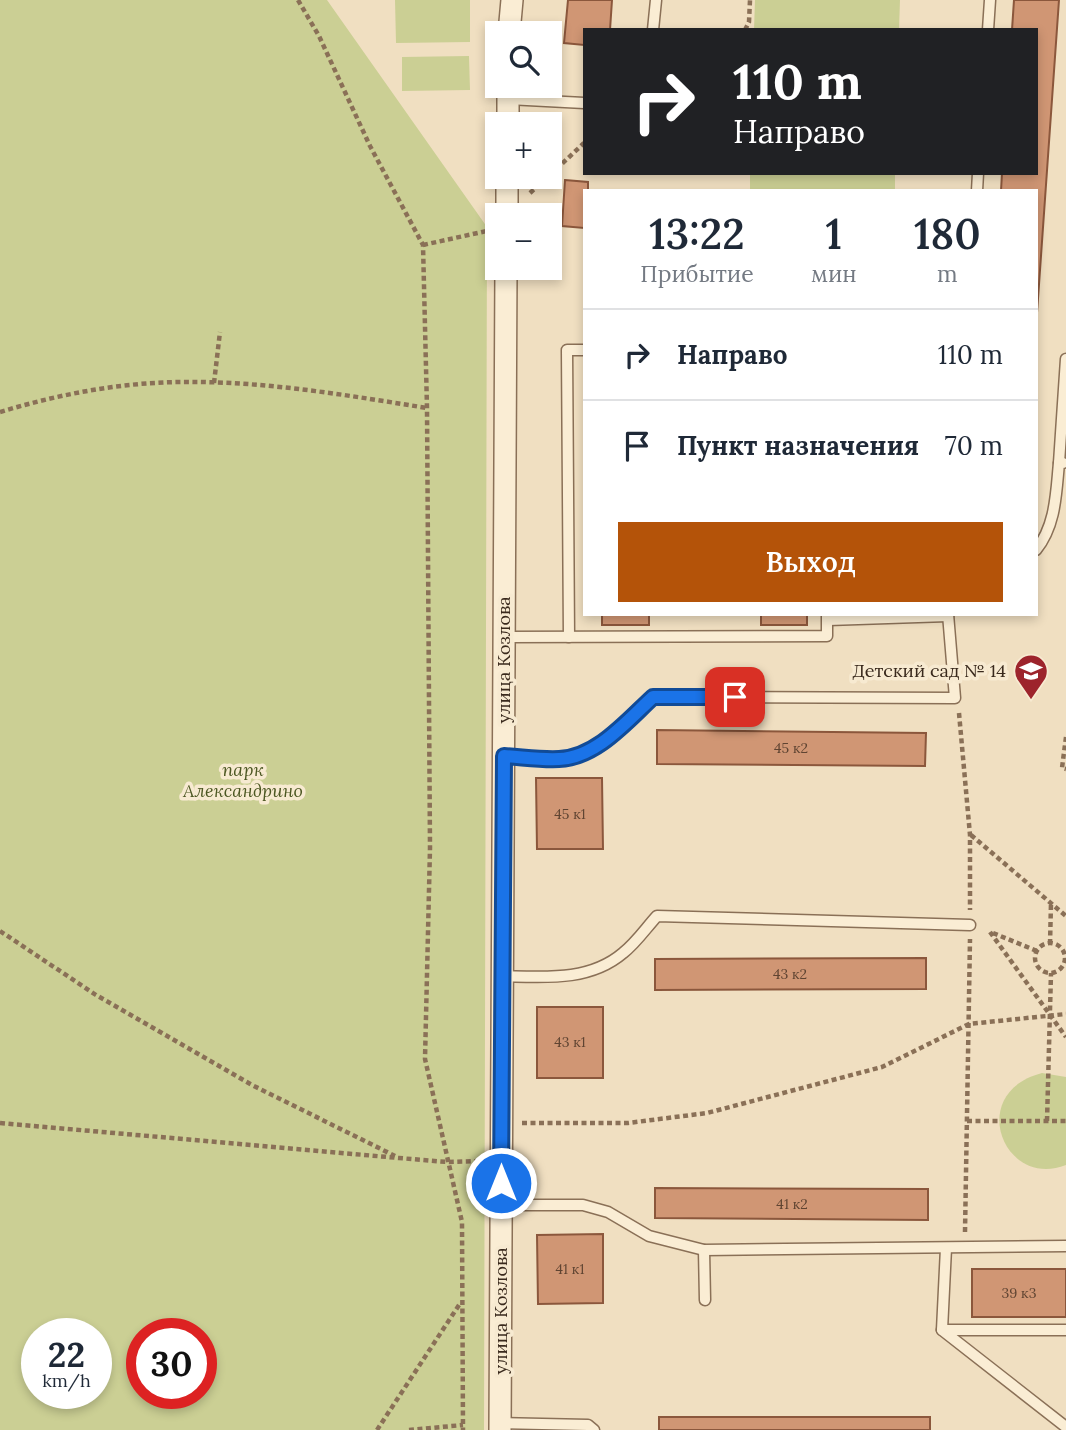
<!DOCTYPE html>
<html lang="ru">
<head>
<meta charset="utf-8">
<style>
  :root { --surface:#fff; --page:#f6f6f7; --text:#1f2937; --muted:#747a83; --line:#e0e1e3; --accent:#b45309 }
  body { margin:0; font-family:Lora,serif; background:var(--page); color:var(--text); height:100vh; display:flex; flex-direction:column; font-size:26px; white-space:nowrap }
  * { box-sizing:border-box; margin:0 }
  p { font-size:23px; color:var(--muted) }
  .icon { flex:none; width:38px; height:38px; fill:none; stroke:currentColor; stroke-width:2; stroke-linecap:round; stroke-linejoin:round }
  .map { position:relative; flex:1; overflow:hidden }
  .details { position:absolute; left:583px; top:189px; width:455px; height:427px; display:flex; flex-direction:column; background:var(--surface); border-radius:0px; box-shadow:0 4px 10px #0003 }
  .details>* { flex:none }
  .banner { position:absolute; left:583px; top:28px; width:455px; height:147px; border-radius:0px; box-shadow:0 4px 10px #0003; background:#202124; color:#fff; overflow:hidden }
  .fabs { position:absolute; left:485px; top:21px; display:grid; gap:14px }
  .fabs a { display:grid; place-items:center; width:77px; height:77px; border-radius:0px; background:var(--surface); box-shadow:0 4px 10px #0003; font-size:35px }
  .speed { position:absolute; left:21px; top:1318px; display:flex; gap:14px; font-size:35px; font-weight:700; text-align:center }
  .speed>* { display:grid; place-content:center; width:91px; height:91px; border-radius:50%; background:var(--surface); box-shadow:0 4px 10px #0003; line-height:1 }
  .speed small { font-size:18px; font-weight:400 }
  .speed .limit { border:10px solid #d22; background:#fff; color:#111 }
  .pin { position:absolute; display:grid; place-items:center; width:60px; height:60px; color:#fff; margin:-30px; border-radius:14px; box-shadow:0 4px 10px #0006 }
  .me { position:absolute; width:77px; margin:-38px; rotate:0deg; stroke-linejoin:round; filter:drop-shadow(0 0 5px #0008) }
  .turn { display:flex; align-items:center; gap:24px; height:147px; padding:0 35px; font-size:32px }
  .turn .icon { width:91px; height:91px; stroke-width:2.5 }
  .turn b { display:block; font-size:49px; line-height:60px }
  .eta { display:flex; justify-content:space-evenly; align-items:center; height:119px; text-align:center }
  .eta b { font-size:42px; font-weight:600; line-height:49px }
  .button { display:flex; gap:14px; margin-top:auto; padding:14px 35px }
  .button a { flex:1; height:80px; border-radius:0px; background:var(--accent); color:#fff; font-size:28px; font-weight:600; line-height:80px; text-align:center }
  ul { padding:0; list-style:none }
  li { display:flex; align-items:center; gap:21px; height:91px; padding:0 35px; border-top:2px solid var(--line) }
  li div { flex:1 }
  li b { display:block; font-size:26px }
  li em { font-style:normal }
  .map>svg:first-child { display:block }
</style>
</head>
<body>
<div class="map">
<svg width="1066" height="1430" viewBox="0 0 1066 1430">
  <rect width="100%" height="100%" fill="#f0dfc1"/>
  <!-- green -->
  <g fill="#cbcf94" fill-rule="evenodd">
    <path d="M0,0h327l160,227 -3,1203h-484zM37,1334h59v59h-59zM142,1334h59v59h-59z"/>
    <path d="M395,0h75v42l-74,1z"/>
    <path d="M755,0h145l-1,30h-145z"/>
    <path d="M469,56l1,34 -68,1v-34z"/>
    <rect x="750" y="173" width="145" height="18"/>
    <path d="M1042,1073l24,4v88c-62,25 -101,-72 -24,-92z"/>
  </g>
  <!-- building -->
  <g fill="#d09674" stroke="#8b573c" stroke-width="2">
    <path d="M568,0h44l-2,30h-26v15l-20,-2z"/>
    <path d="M1014,0h45l-23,327v-136h-35l1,-18h34v-143h-24z"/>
    <path d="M565,180l23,2v9h-4v37l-22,-2z"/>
    <rect x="602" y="614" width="47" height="11"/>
    <rect x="761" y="614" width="46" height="11"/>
    <path d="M657,730l269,3 -1,33 -268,-2z"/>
    <path d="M536,778h66l1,71h-66z"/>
    <path d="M926,958v31l-271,1v-31z"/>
    <rect x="537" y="1007" width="66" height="71"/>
    <path d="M655,1188l273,1v31l-273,-2z"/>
    <path d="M603,1234v69l-65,1 -1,-69z"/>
    <rect x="972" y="1269" width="94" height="48"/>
    <rect x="659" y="1417" width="271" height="13"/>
  </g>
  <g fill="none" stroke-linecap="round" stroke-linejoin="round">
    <!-- lane casing -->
    <g stroke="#8a7057" stroke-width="13">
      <g id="lane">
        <path d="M653,30l3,-30"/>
        <path d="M988,30l2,-30"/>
        <path d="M508,99l76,4"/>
        <path d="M977,191l1,-18"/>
        <path d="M1059,463l7,-104"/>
        <path d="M1036,550c20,-25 20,-57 23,-87h4"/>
        <path d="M828,620l120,-4"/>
        <path d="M505,637l322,-1v-22"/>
        <path d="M569,637l-2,-287h17"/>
        <path d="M504,756c18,1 37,4 55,3 38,-1 68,-38 94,-62l302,1 -7,-84"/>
        <path d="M502,976c41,1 87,6 121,-23 13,-10 23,-25 34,-37l313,9"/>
        <path d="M501,1205h82l25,7 41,24 55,14 362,-4"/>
        <path d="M946,1248l-4,82h124"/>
        <path d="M704,1250l1,50"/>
        <path d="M942,1330l124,97"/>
        <path d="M500,1423l88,2 6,5"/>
      </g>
    </g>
    <!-- street casing -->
    <g stroke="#8a7057" stroke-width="24">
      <g id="street">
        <path d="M509,33l3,-33"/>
        <path d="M508,124v-38"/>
        <path d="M507,215v-38"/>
        <path d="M500,1430l6,-1162"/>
      </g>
    </g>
    <!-- path -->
    <g stroke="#8a7057" stroke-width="4.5" stroke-dasharray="5 3.5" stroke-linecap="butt">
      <path d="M298,0l21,36 51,110 53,99 4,163 3,440 -5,211 37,163 1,208"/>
      <path d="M745,30l4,-8 1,-22"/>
      <path d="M550,175l34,-32"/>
      <path d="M530,193l18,-16"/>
      <path d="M423,245l68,-15"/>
      <path d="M214,383l6,-51"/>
      <path d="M0,412c63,-19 128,-31 194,-30 76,0 158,14 233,26"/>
      <path d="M959,713l11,122v75"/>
      <path d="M1066,737l-4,31 4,1"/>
      <path d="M971,835l95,81"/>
      <path d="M0,931l96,64 156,90 143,71"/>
      <path d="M990,932l76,105"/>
      <path d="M993,933l44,18"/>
      <circle cx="1050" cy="958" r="15"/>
      <path d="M1050,944l1,-41"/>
      <path d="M967,1121h99"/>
      <path d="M1047,1121l4,-148"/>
      <path d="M0,1123l399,35 48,4 34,-1"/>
      <path d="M522,1123h106l79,-10 175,-46 87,-43 97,-10"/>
      <path d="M965,1232l5,-293"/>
      <path d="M377,1430l84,-128"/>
      <path d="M409,1430l54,-5"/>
    </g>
    <!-- lane -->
    <use href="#lane" stroke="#faedd4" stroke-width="10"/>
    <!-- street -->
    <use href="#street" stroke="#faedd4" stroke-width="21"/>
  </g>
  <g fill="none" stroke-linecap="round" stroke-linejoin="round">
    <!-- route casing -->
    <g stroke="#114b97" stroke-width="18">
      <path id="route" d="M501,1183l3,-427c18,1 37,4 55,3 37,-1 68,-38 94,-62h82"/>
    </g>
    <!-- route -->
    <use href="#route" stroke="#1a73e8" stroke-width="12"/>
  </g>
  <!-- icons -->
  <defs>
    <g id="school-pin" transform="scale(1.75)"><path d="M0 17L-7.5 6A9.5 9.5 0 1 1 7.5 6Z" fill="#9d242c" stroke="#f7ead1"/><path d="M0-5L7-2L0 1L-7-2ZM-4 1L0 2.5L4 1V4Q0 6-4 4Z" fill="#fff"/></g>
  </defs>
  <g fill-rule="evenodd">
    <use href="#school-pin" x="1031" y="671"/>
  </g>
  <g text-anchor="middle" stroke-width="7" stroke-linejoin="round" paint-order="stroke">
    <!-- number labels -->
    <g font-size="14" fill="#5f4432">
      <text x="791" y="753">45 к2</text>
      <text x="570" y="819">45 к1</text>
      <text x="790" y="979">43 к2</text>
      <text x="570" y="1047">43 к1</text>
      <text x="792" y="1209">41 к2</text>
      <text x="570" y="1274">41 к1</text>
      <text x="1019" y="1298">39 к3</text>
    </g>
    <!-- street labels -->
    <g font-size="18" fill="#39291c" stroke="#f7ead1">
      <text transform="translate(504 660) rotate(-90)" y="6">улица Козлова</text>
      <text transform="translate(501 1311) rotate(-90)" y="6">улица Козлова</text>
    </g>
    <!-- poi labels -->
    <g font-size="18" fill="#39291c" stroke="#f7ead1" text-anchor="end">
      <text x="1006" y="677">Детский сад № 14</text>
    </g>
    <!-- park labels -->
    <g font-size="18" font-style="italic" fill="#4c5722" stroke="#f7ead1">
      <text x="243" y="776">парк<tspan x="243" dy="21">Александрино</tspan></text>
    </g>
  </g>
</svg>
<div class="fabs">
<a><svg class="icon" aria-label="search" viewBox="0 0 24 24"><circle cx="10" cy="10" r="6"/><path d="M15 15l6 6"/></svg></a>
<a>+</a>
<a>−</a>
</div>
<div class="speed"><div>22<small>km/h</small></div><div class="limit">30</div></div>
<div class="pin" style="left:735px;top:697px;background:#d93025"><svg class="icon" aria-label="arrive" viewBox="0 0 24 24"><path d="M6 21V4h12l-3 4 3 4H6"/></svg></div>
<svg class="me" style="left:501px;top:1183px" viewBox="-20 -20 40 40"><circle r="17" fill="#1a73e8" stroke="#fff" stroke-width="3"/><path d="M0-11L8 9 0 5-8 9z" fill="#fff"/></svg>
<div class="banner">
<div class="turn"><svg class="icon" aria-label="right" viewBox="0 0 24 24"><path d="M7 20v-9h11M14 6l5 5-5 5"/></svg><div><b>110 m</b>Направо</div></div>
</div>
<section class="details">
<div class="eta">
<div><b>13:22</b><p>Прибытие</p></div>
<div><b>1</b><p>мин</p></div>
<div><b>180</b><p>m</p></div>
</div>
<ul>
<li><svg class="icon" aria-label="right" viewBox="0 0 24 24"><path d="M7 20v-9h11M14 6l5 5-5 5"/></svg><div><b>Направо</b></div><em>110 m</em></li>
<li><svg class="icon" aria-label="arrive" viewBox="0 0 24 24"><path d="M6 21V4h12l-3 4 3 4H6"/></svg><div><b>Пункт назначения</b></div><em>70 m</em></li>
</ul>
<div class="button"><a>Выход</a></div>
</section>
</div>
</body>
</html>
